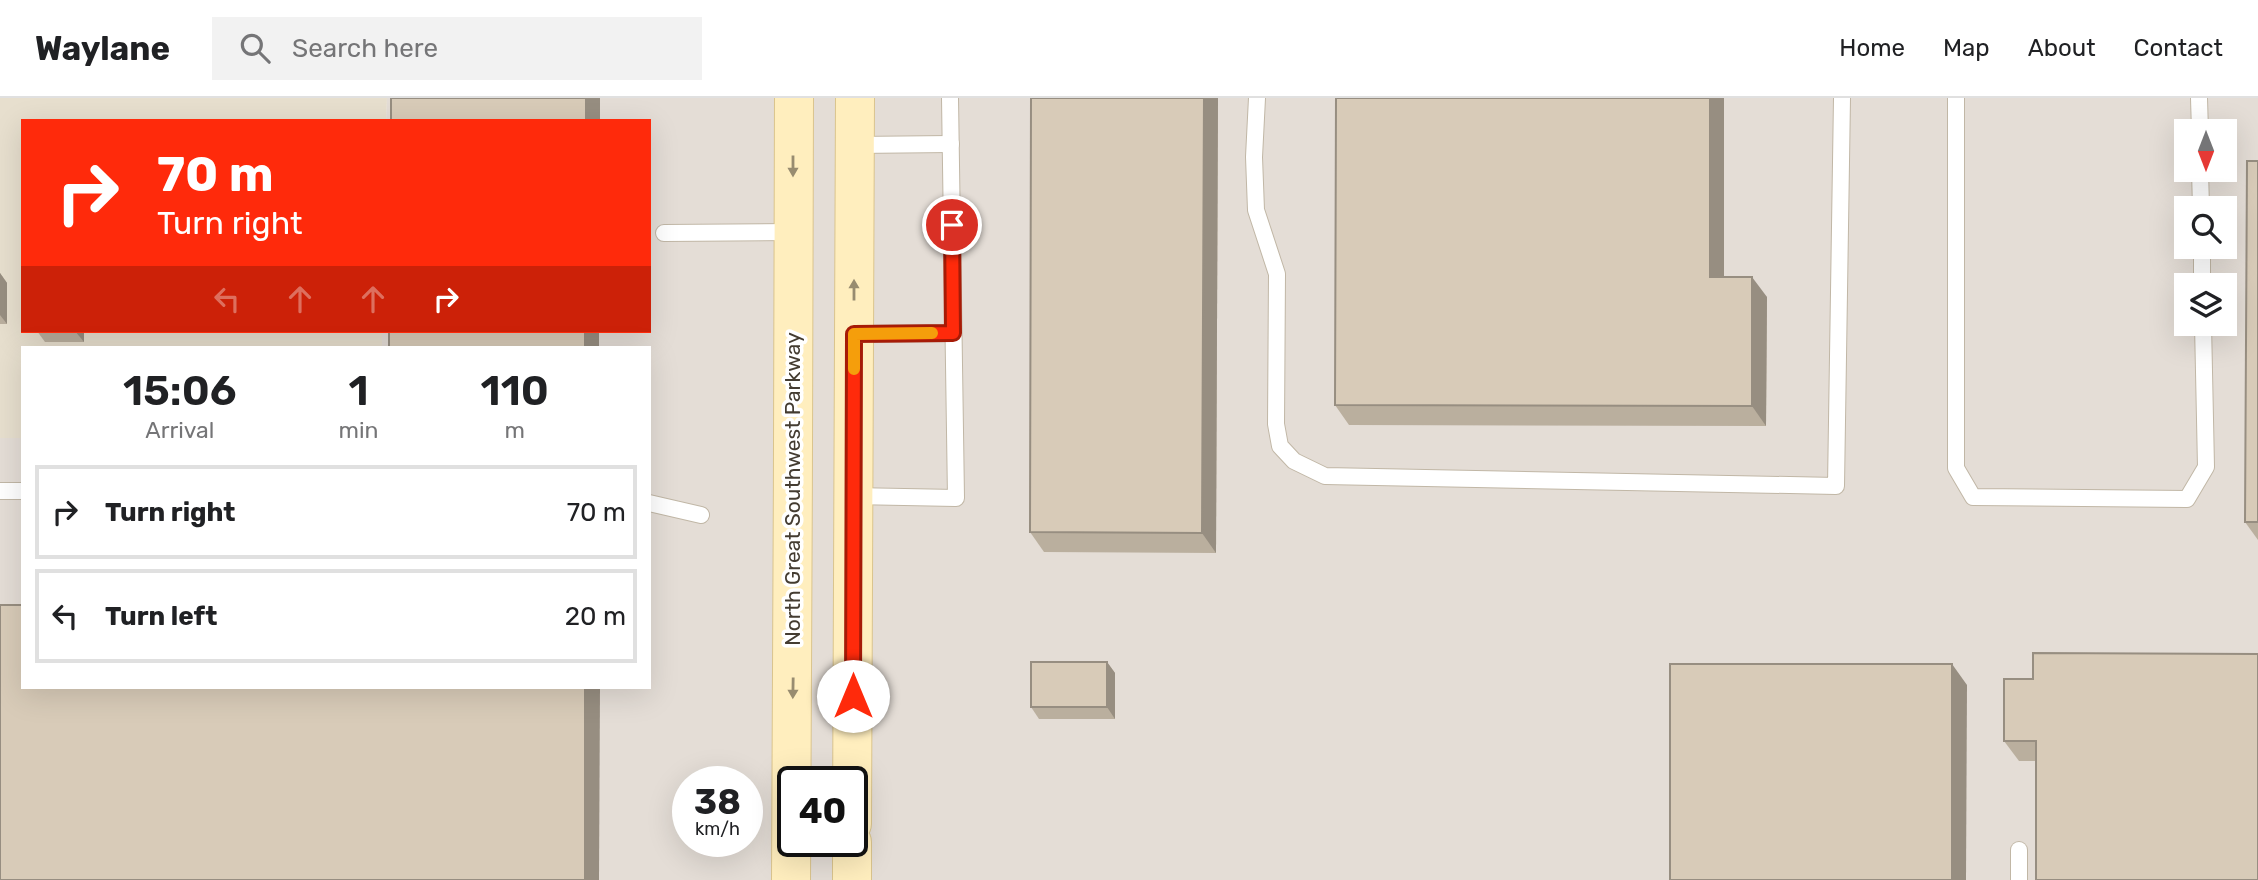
<!DOCTYPE html>
<html lang="en">
<head>
<meta charset="utf-8">
<style>
  :root { --surface:#fff; --page:#f2f2f2; --text:#202124; --muted:#757577; --line:#e0e0e0 }
  body { margin:0; font-family:Rubik,sans-serif; background:var(--page); color:var(--text); height:100vh; display:flex; flex-direction:column; font-size:26px; white-space:nowrap }
  * { box-sizing:border-box; margin:0 }
  p { font-size:23px; color:var(--muted) }
  .icon { flex:none; width:38px; height:38px; fill:none; stroke:currentColor; stroke-width:2; stroke-linecap:round; stroke-linejoin:round }
  .map { position:relative; flex:1; overflow:hidden }
  .panel { position:absolute; left:21px; top:248px; width:630px; height:343px; display:flex; flex-direction:column; background:var(--surface); border-radius:0px; box-shadow:0 7px 28px #0002 }
  .panel>* { flex:none }
  .guide { position:absolute; left:21px; top:21px; width:630px; height:214px; border-radius:0px; box-shadow:0 7px 28px #0002; background:#ff2a0b; color:#fff; overflow:hidden }
  .needle { width:46px; rotate:180deg }
  .controls { position:absolute; left:2174px; top:21px; display:grid; gap:14px }
  .controls a { display:grid; place-items:center; width:63px; height:63px; border-radius:0px; background:var(--surface); box-shadow:0 7px 28px #0002; font-size:35px }
  .speed { position:absolute; left:672px; top:668px; display:flex; gap:14px; font-size:35px; font-weight:700; text-align:center }
  .speed>* { display:grid; place-content:center; width:91px; height:91px; border-radius:50%; background:var(--surface); box-shadow:0 7px 28px #0002; line-height:1 }
  .speed small { font-size:18px; font-weight:400 }
  .speed .limit { border:4px solid #111; border-radius:10px; background:#fff; color:#111 }
  .pin { position:absolute; display:grid; place-items:center; width:60px; height:60px; color:#fff; margin:-30px; border:4px solid #fff; border-radius:50%; box-shadow:0 2px 7px #0007 }
  .me { position:absolute; width:77px; margin:-38px; rotate:0deg; stroke-linejoin:round; filter:drop-shadow(0 0 5px #0008) }
  .turn { display:flex; align-items:center; gap:24px; height:147px; padding:0 21px; font-size:32px }
  .turn .icon { width:91px; height:91px; stroke-width:2.5 }
  .turn b { display:block; font-size:49px; line-height:60px }
  .lanes { display:flex; align-items:center; height:66px; padding:0 21px; background:#0003; justify-content:center; gap:35px; direction:ltr }
  .lanes .off { opacity:.35 }
  .eta { display:flex; justify-content:space-evenly; align-items:center; height:119px; text-align:center }
  .eta b { font-size:42px; font-weight:600; line-height:49px }
  ul { padding:0; list-style:none }
  li { display:flex; align-items:center; gap:21px; height:94px; margin:0 14px 10px; padding:0 7px; border:4px solid var(--line); border-radius:0px }
  li div { flex:1 }
  li b { display:block; font-size:26px }
  li em { font-style:normal }
  header { display:flex; align-items:center; gap:42px; box-sizing:border-box; height:98px; padding:0 35px; background:var(--surface); border-bottom:2px solid var(--line) }
  header strong { font-size:33px }
  nav { display:flex; gap:38px; margin-inline-start:auto; font-size:24px }
  .search { width:490px; height:63px; background:var(--page); display:flex; align-items:center; gap:18px; box-sizing:border-box; padding:0 24px; border-radius:0px; color:var(--muted); font-size:26px }
  .map>svg:first-child { display:block }
</style>
</head>
<body>
<header>
<strong>Waylane</strong>
<div class="search"><svg class="icon" aria-label="search" viewBox="0 0 24 24"><circle cx="10" cy="10" r="6"/><path d="M15 15l6 6"/></svg>Search here</div>
<nav><a>Home</a><a>Map</a><a>About</a><a>Contact</a></nav>
</header>
<div class="map">
<svg width="2258" height="782" viewBox="0 0 2258 782">
  <rect width="100%" height="100%" fill="#f3ede1"/>
  <!-- residential -->
  <path fill="#e7dfce" d="M0,0h387l-1,23h-363v210h359v17h-359v90h-23z"/>
  <!-- industrial -->
  <path fill="#e4ddd6" fill-rule="evenodd" d="M387,0h1871v782h-2258v-442h23v250h626v-340h-267v-17h267v-210h-263zM2186,33h38v39h-38zM2186,110h38v39h-38zM2186,187h38v39h-38zM688,684h59v60h-59zM793,684h59v60h-59z"/>
  <g fill="none" stroke-linecap="round" stroke-linejoin="round">
    <!-- lane casing -->
    <g stroke="#c1b7a6" stroke-width="18">
      <g id="lane">
        <path d="M1257,0l-3,59 2,53 21,64 -1,150 4,22 14,15 31,15 511,10 6,-388"/>
        <path d="M1956,0v370l17,29 214,2 19,-32 -3,-143"/>
        <path d="M2199,0l1,33"/>
        <path d="M855,47l96,-1"/>
        <path d="M2200,72l1,38"/>
        <path d="M664,135l129,-1"/>
        <path d="M2202,149v38"/>
        <path d="M854,236l99,-1"/>
        <path d="M0,393h23"/>
        <path d="M852,398l104,2 -6,-400"/>
        <path d="M649,405l52,12"/>
        <path d="M2019,752v30"/>
      </g>
    </g>
    <!-- secondary casing -->
    <g stroke="#dac48d" stroke-width="40">
      <g id="secondary">
        <path d="M852,726l3,-726"/>
        <path d="M791,782c3,-261 1,-521 3,-782"/>
        <path d="M852,782v-38"/>
      </g>
    </g>
    <!-- lane -->
    <use href="#lane" stroke="#fff" stroke-width="16"/>
    <!-- secondary -->
    <use href="#secondary" stroke="#ffeebe" stroke-width="38"/>
  </g>
  <!-- wall -->
  <g fill="#baaf9e">
    <path d="M1031,0h187l-2,455 -172,-1 -14,-20z"/>
    <path d="M1724,0v179l43,20 -1,129 -417,-1 -14,-20z"/>
    <path d="M2258,63v379l-13,-18z"/>
    <path d="M0,175l7,10v41h-7z"/>
    <path d="M37,233h47v11h-39z"/>
    <path d="M2258,556l-222,107h-17l-15,-20 29,-62z"/>
    <path d="M1107,564l8,11v46h-76l-8,-12z"/>
  </g>
  <!-- shaded-wall -->
  <g fill="#978e81">
    <rect x="586" y="0" width="14" height="23"/>
    <path d="M1204,0h14l-2,455 -14,-20z"/>
    <path d="M1710,0h14v199l-14,-20z"/>
    <path d="M0,175l7,10v41l-7,-9z"/>
    <path d="M1752,179l15,20 -1,129 -14,-20z"/>
    <path d="M75,233h9v11z"/>
    <rect x="585" y="233" width="14" height="17"/>
    <path d="M1107,564l8,11v46l-8,-12z"/>
    <path d="M1952,566l15,21 -1,195h-14z"/>
    <path d="M585,590h15l-1,192h-14z"/>
  </g>
  <!-- building -->
  <g fill="#d8cbb8" stroke="#978e81" stroke-width="2">
    <rect x="391" y="0" width="195" height="23"/>
    <path d="M1031,0h173l-2,435 -172,-1z"/>
    <path d="M1336,0h374v179h42v129l-417,-1z"/>
    <path d="M2247,63h11v361h-13z"/>
    <rect x="389" y="233" width="196" height="17"/>
    <path d="M0,507h23v83h562v192h-585z"/>
    <path d="M2033,555l225,1v226h-222v-139h-32v-62h29z"/>
    <rect x="1031" y="564" width="76" height="45"/>
    <rect x="1670" y="566" width="282" height="216"/>
  </g>
  <!-- one-way arrows -->
  <defs><path id="oneway-solid" d="M-6-.8H1V-3.2L6.5 0L1 3.2V.8H-6Z" transform="scale(1.75)"/></defs>
  <g fill="#988c70">
    <use href="#oneway-solid" transform="translate(793 68) rotate(90)"/>
    <use href="#oneway-solid" transform="translate(854 192) rotate(-90)"/>
    <use href="#oneway-solid" transform="translate(793 590) rotate(91)"/>
  </g>
  <g fill="none" stroke-linecap="round" stroke-linejoin="round">
    <!-- route casing -->
    <g stroke="#a61b07" stroke-width="18">
      <path id="route" d="M853,598l1,-362 99,-1 -1,-108"/>
    </g>
    <!-- route -->
    <use href="#route" stroke="#ff2a0b" stroke-width="12"/>
    <!-- slow -->
    <path stroke="#f59e0b" stroke-width="12" d="M854,271v-35l78,-1"/>
  </g>
  <g text-anchor="middle" stroke-width="7" stroke-linejoin="round" paint-order="stroke">
    <!-- street labels -->
    <g font-size="21" fill="#443c31" stroke="#fff">
      <text transform="translate(793 391) rotate(-90)" y="7">North Great Southwest Parkway</text>
    </g>
  </g>
</svg>
<div class="controls">
<a><svg class="needle" viewBox="-14 -14 28 28"><path d="M0-13l5 13h-10z" fill="#e53935"/><path d="M0 13l5-13h-10z" fill="#757577"/></svg></a>
<a><svg class="icon" aria-label="search" viewBox="0 0 24 24"><circle cx="10" cy="10" r="6"/><path d="M15 15l6 6"/></svg></a>
<a><svg class="icon" aria-label="layers" viewBox="0 0 24 24"><path d="M12 4l9 5-9 5-9-5zM3 14l9 5 9-5"/></svg></a>
</div>
<div class="speed"><div>38<small>km/h</small></div><div class="limit">40</div></div>
<div class="pin" style="left:952px;top:127px;background:#d93025"><svg class="icon" aria-label="arrive" viewBox="0 0 24 24"><path d="M6 21V4h12l-3 4 3 4H6"/></svg></div>
<svg class="me" style="left:853px;top:598px" viewBox="-20 -20 40 40"><circle r="19" fill="#fff"/><path d="M0-13L10 11 0 6-10 11z" fill="#ff2a0b"/></svg>
<div class="guide">
<div class="turn"><svg class="icon" aria-label="right" viewBox="0 0 24 24"><path d="M7 20v-9h11M14 6l5 5-5 5"/></svg><div><b>70 m</b>Turn right</div></div>
<div class="lanes"><svg class="icon off" aria-label="left" viewBox="0 0 24 24"><path d="M17 20v-9H6M10 6l-5 5 5 5"/></svg><svg class="icon off" aria-label="ahead" viewBox="0 0 24 24"><path d="M12 20V5M6 11l6-6 6 6"/></svg><svg class="icon off" aria-label="ahead" viewBox="0 0 24 24"><path d="M12 20V5M6 11l6-6 6 6"/></svg><svg class="icon" aria-label="right" viewBox="0 0 24 24"><path d="M7 20v-9h11M14 6l5 5-5 5"/></svg></div>
</div>
<section class="panel">
<div class="eta">
<div><b>15:06</b><p>Arrival</p></div>
<div><b>1</b><p>min</p></div>
<div><b>110</b><p>m</p></div>
</div>
<ul>
<li><svg class="icon" aria-label="right" viewBox="0 0 24 24"><path d="M7 20v-9h11M14 6l5 5-5 5"/></svg><div><b>Turn right</b></div><em>70 m</em></li>
<li><svg class="icon" aria-label="left" viewBox="0 0 24 24"><path d="M17 20v-9H6M10 6l-5 5 5 5"/></svg><div><b>Turn left</b></div><em>20 m</em></li>
</ul>
</section>
</div>
</body>
</html>
